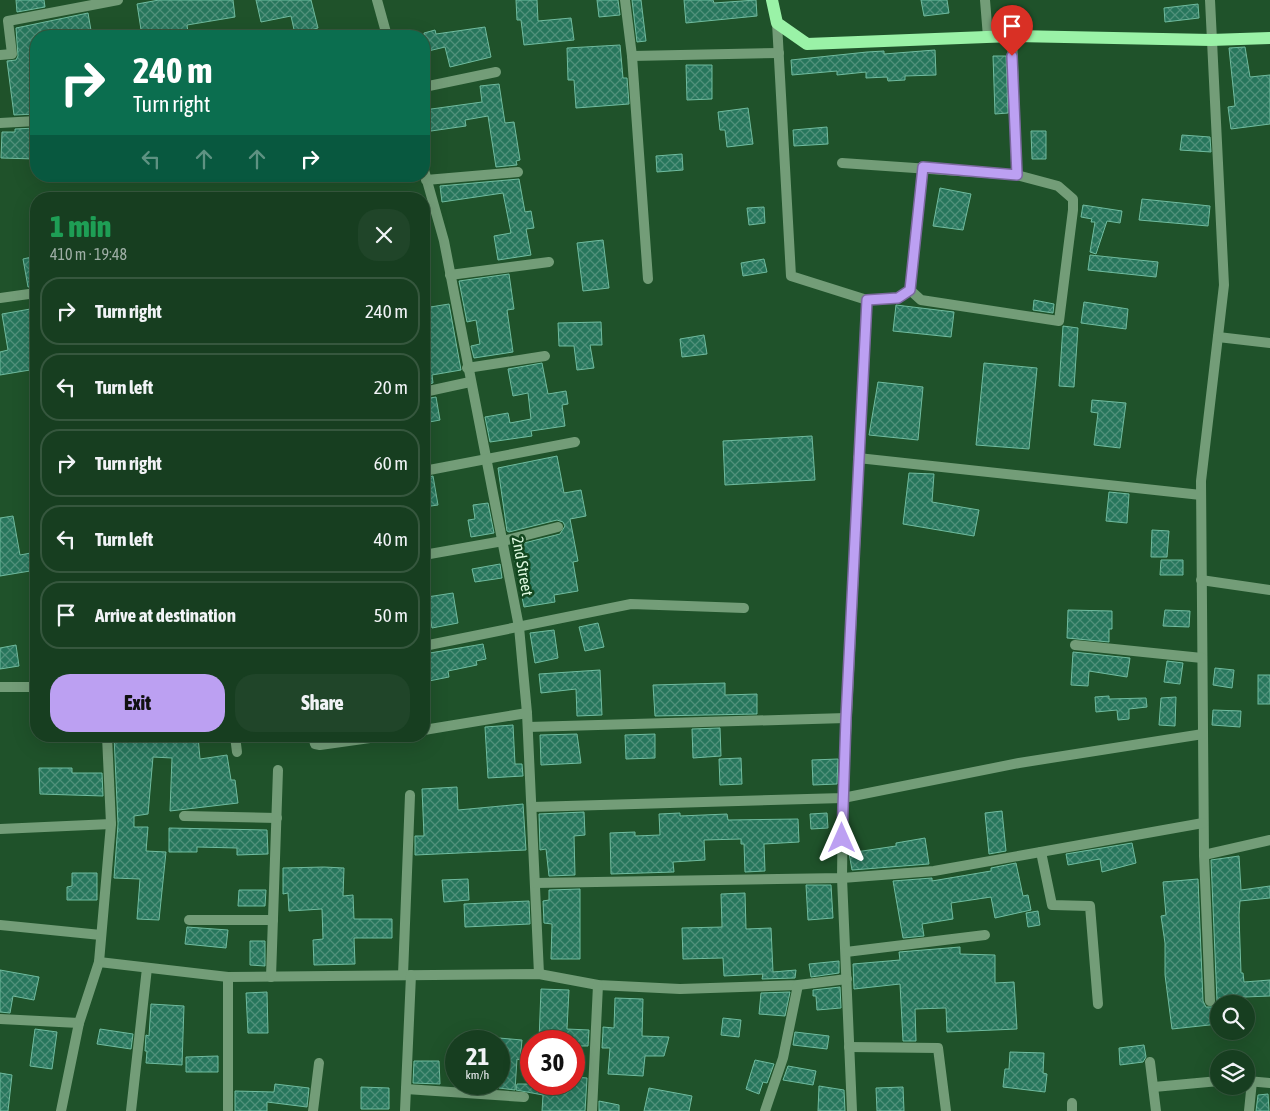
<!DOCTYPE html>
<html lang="en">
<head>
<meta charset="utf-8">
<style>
  :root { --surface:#173e20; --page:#204529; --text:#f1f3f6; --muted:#9eaea5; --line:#36573e; --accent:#bca0f2 }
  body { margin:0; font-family:"Asap Condensed",sans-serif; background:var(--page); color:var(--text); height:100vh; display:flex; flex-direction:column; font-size:19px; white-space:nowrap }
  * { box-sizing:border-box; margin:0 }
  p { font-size:16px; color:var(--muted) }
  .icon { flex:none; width:28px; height:28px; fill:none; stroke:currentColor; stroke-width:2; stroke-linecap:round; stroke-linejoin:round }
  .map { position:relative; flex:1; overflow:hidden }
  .side { position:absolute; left:30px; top:192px; width:400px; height:550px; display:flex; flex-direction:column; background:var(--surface); border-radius:20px; box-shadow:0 5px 20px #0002,0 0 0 1px var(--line) }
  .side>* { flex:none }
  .top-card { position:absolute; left:30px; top:30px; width:400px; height:152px; border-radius:20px; box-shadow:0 5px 20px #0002,0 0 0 1px var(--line); background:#0b6e4f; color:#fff; overflow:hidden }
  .controls { position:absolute; left:1210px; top:995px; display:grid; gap:10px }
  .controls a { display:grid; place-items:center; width:45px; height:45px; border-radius:50%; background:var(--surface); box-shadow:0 5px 20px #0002,0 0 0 1px var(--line); font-size:25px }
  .speed { position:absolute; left:445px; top:1030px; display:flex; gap:10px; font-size:25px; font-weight:700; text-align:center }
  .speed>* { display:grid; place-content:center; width:65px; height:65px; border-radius:50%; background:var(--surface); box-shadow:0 5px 20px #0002,0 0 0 1px var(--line); line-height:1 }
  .speed small { font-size:12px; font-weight:400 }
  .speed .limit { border:8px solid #d22; background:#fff; color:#111 }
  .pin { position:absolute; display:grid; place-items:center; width:42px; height:42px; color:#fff; margin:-51px -21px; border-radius:50% 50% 50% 0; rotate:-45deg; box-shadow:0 0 5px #0007 }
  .pin .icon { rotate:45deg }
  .me { position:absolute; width:55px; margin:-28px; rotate:0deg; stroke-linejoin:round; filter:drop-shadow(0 0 4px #0008) }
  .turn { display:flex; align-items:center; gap:18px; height:105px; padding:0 20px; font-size:22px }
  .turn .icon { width:65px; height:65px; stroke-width:2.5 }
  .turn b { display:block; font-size:35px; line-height:42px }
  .lanes { display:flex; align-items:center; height:48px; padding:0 20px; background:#0003; justify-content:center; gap:25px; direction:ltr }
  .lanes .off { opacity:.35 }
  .round { display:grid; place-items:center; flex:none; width:52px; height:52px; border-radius:20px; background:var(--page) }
  .overview { display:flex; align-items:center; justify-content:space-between; height:85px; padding:0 20px }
  h1 { font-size:30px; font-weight:800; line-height:38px; color:#1e9e55 }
  .action { display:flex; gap:10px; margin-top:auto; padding:10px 20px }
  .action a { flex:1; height:58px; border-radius:20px; background:var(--accent); color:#111; font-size:20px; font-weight:800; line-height:58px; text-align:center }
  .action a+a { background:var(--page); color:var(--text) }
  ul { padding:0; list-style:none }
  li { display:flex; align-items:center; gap:15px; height:68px; margin:0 10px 8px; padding:0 10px; border:2px solid var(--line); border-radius:20px }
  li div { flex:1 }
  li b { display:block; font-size:19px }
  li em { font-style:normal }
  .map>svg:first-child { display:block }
</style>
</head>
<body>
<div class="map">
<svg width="1270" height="1111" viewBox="0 0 1270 1111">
  <defs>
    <pattern id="building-cross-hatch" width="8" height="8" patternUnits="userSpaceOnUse" patternTransform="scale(1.25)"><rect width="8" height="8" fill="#27765c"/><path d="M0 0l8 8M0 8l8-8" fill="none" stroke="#50917b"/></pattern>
  </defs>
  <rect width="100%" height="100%" fill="#1f522a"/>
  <!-- building -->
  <g fill="url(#building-cross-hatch)" stroke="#6fbb9e">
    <path d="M16,0h28l1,7 -28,5z"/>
    <path d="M159,0h74l2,17 -48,8 1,7 -46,4 -5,-32z"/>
    <path d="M256,0h55l7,28 -23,6 -4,-18 -30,6z"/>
    <path d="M516,0h21l1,21 33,-3 3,22 -50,5 -3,-25h-4z"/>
    <path d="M597,0h21l2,15 -21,2z"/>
    <path d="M632,0h9l5,41 -9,1z"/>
    <path d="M684,0h29l1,3 42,-3 1,16 -71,7z"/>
    <path d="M921,0h26l2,13 -25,3z"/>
    <path d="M1198,4l1,14 -34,4 -1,-14z"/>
    <path d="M88,13l4,23h-56v78l-22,1 -7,-54 9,-1 2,-4 -2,-28z"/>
    <path d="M485,27l6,30 -41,10 -5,-20 -21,5v-19l11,-3 1,4z"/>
    <path d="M620,45l3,33h4l2,26 -53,4 -2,-28h-6l-1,-32z"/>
    <path d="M1245,47l5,30 20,-2v49l-39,5 -3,-22 7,-1 -6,-58z"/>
    <path d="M935,50l1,25 -31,1v4l-17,1 -1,-4 -21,1v-6l-29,3v-4l-45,4 -1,-15 76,-8 17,-1v3z"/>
    <path d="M993,56h13l2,57 -13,1z"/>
    <path d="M686,65h26v34l-25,1z"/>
    <path d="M499,84l6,39 9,-1 6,38 -4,1 1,4 -21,2 -8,-51 -23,4 1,6 -42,6v-22l58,-8 -2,-16z"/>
    <path d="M748,108l5,36 -26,3 -2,-17h-5l-2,-18z"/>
    <path d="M827,127l1,17 -34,2 -1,-16z"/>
    <path d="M36,128v31l-35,-1 1,-26h13v-3z"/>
    <path d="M1031,131h15v28h-14z"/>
    <path d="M1182,135l28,2 1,15 -31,-2z"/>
    <path d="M682,154l1,16 -26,2 -1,-16z"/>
    <path d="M519,179l6,33 6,-1 3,17 -8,1 5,26 -33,5 -4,-24 17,-3 -8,-40 -61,9 -2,-16z"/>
    <path d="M940,188l31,6 -8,36 -30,-4z"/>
    <path d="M1142,199l68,7 -2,20 -69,-6z"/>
    <path d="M1083,205l39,6 -2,12 -13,-2 -11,33 -6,-2 5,-30h-4l1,-3 -11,-2z"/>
    <path d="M764,207l1,16 -16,2 -2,-17z"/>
    <path d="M603,240l6,48 -26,3 -6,-48z"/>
    <path d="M1090,255l68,7 -2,15 -68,-7z"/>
    <path d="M36,256v30l-8,1 -5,-28z"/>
    <path d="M764,259l3,13 -24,4 -2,-13z"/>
    <path d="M509,274l5,35 -7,1 6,42 -39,6 -3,-12 9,-2 -4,-24 -9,2 -8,-41z"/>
    <path d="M1034,300l20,4 -1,9 -20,-3z"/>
    <path d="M1084,302l44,7 -2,20 -45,-6z"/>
    <path d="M449,304l12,66 -29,5 1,8 -9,2v-77z"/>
    <path d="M896,305l58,7 -3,25 -58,-6z"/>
    <path d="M36,308v61l-36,6v-23l8,-2 -6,-36z"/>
    <path d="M601,322l1,23h-12l4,23 -17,2 -3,-24h-15l-1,-23z"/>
    <path d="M1063,326l15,2 -4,59 -15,-1z"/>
    <path d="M704,335l3,19 -25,3 -2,-18z"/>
    <path d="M542,363l6,31 18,-3 2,13 -6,1 3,21 -34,5 1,5 -42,6 -5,-25 23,-4 2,10 21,-4 -3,-26 -15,3 -5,-27z"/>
    <path d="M984,363l53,5 -8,81 -53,-4z"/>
    <path d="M878,382l45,5 -5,53 -49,-5z"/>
    <path d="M436,397l4,23 -16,3v-24z"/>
    <path d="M1092,400l34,3 -6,45 -26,-3 4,-32 -7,-1z"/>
    <path d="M812,436l3,44 -90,5 -2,-44z"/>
    <path d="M557,456l7,37 17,-3 5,26 -16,3 8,42 -5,1 5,29 -24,4 1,7 -31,5 -12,-61 48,-12 5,-8 -2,-4 -6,-2 -48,12 -2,-1 -9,-63z"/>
    <path d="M909,473l25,1 -2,28 47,8 -5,26 -71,-12z"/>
    <path d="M433,476l5,29 -14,2v-29z"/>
    <path d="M1109,492l20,2 -2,29 -21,-2z"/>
    <path d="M488,503l6,30 -23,4 -3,-17 7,-1 -2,-14z"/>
    <path d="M13,516l7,39 16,-3v18l-36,6v-58z"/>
    <path d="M1152,530l17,1 -2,26h-16z"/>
    <path d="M1161,560h22v15h-23z"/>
    <path d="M500,564l2,14 -27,4 -3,-13z"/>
    <path d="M453,593l5,30 -26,5 -5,-31z"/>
    <path d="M1068,610l44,1v18h-3v13l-42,-4z"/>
    <path d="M1165,610l25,1 -1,16 -26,-1z"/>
    <path d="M598,623l6,24 -19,4 -6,-24z"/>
    <path d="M554,630l4,28 -23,5 -5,-30z"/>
    <path d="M483,644l3,15 -10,2 1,4 -29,6 1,6 -25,5v-28z"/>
    <path d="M16,645l3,21 -19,3v-21z"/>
    <path d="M1073,652l57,6 -3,19 -38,-6 -1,15 -17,-1z"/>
    <path d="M1167,661l16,2 -3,21 -16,-2z"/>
    <path d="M1215,668l19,2 -2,18 -19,-3z"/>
    <path d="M600,670l2,45 -25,1 -1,-27 -35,4 -2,-19z"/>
    <rect x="1258" y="675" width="12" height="29"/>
    <path d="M725,683v12l32,-1v20l-102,2 -2,-31z"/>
    <path d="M1109,696v3l37,-1 1,9 -18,2v10l-11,1 -1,-10 -21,2 -1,-15z"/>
    <path d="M1176,697l-1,29 -16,-1 2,-27z"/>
    <path d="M1213,710l28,1 -1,16 -28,-2z"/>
    <path d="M513,725l2,39h7l1,12 -35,2 -3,-51z"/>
    <path d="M720,728l1,28 -28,2 -1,-29z"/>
    <path d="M577,734l4,29 -40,2 -1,-30z"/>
    <path d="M655,734v24l-29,1 -1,-24z"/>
    <path d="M114,736h84l2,23 27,-4 4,25h4l3,23 -68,8 2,-53 -19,-1 -5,57 -14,2v11h14l-2,24 20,1 -7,68 -22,-1 3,-40 -26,-1 4,-54z"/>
    <path d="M741,758l1,26 -22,1 -1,-26z"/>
    <path d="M838,759l-1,25 -24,1 -1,-25z"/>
    <path d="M39,768h33v5h30l1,23 -63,-2z"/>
    <path d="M457,787l1,23 65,-6 3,46 -111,5v-19h9l-2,-47z"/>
    <path d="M1002,811l4,40 -17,3 -4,-41z"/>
    <path d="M584,812l1,23 -11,1 1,39 -26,1 -3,-27 -6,1 -1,-36z"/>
    <path d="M680,813v3l47,-2 1,6 70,-1 1,23 -35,2 1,27 -20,1 -1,-28h-3v-5l-37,1 1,20 -32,2 1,10 -63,2 -1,-41 25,-1v4l25,-1 -1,-21z"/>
    <path d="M827,813l1,15 -17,1 -1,-15z"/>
    <path d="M169,828l98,2 1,24 -31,1v-7l-40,-1v5h-28z"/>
    <path d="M925,838l4,26 -77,6 -3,-17 47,-7v-3z"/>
    <path d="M1132,843l4,20 -34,9 -2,-13 -32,6 -2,-11z"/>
    <path d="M1239,856l2,34 29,-4v12l-30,3 -1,14 2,58h2l1,9 26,-2v16l-51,2v26l-47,5 -7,-54v-32l-4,-27 5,-1 -3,-33 35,-3 5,122 3,6h7l4,-6 -6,-141z"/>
    <path d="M1016,863l7,33 5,-1 3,15 -36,8 -4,-21 -40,6 2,16 -31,5 2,12 -21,2 -10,-57 39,-3v3l59,-10v-3z"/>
    <path d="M324,867l20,1 -1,28 10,-1 1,24h38v19h-38l1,26 -41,1 -1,-25 10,-1 -1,-30 -33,2 -1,-18 -5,1v-26z"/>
    <path d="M72,873h25v27h-30v-13l5,-1z"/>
    <path d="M468,879l1,21 -25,2 -2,-22z"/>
    <path d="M806,885h25l2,33 -25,2z"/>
    <path d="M580,889v70h-29l1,-35 -8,-1 -1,-22 6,-1v-10z"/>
    <path d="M239,890h27l-1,16h-27z"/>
    <path d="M745,893l1,36 25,-1 2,44 23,-2 -1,8 -33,1 1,-5 -39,2 -1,-18 -40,1 -1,-31 40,-1 -1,-33z"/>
    <path d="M529,901l1,23 -65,3 -1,-23z"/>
    <path d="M1038,911l2,14 -12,2 -2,-14z"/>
    <path d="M187,927l41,3 -2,18 -41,-4z"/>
    <path d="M250,941h15v25l-15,-1z"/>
    <path d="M960,947v7l35,1v28l19,-1 3,47 -70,3 -1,-24 -31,1 1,32h-13l-3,-57 -46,5 -1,-25 47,-4 -1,-8z"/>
    <path d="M839,961v12l-28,4 -2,-13z"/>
    <path d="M0,970l39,7 -5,23 -21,-4 -3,17 -10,-1z"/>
    <path d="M840,987l1,21 -24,2 -1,-14h-3v-6z"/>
    <path d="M541,989l28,1 -2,39 22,1 -1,16h-14v-5h-35z"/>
    <path d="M267,992l1,41h-20l-2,-40z"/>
    <path d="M790,992l-5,24 -26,-2 2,-21z"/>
    <path d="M615,998l28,1 -1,37 27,1 -5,19h-19l-2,20 -35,-2 2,-26h-8l1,-17v-4l11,1z"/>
    <path d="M151,1004l33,2 -2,59 -36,-2 1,-12h-2l1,-16 3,1z"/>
    <path d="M723,1018l18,2 -2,17 -18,-2z"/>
    <path d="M35,1029l22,3 -5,37 -22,-3z"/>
    <path d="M100,1029l33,5 -2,15 -34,-5z"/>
    <path d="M795,1032l34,4 -2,13 -34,-4z"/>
    <path d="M499,1038l23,2 -2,20 -3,-1 -2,31 -16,-2z"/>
    <path d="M1144,1045l2,12 -3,5 -23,3 -1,-17z"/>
    <path d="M1010,1052l34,1 -1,20 4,1 -2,18 -42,-5 2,-18h4z"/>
    <path d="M218,1056v16h-32v-15z"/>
    <path d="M755,1060l19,4 -7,19 -4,-1 -4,12 -13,-5z"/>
    <path d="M414,1061h25l1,23 -27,-1z"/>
    <path d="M788,1066l28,5 -3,14 -30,-5z"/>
    <path d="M0,1073l12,2 -4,36h-8z"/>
    <path d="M574,1077l13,1 -2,33h-43l1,-16 -27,-5 1,-6h57z"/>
    <path d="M275,1084l34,4 -2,19 -40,-5v9h-32v-20l39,1z"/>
    <path d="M819,1086l25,4 1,21h-27z"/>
    <path d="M361,1087l28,1v21h-28z"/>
    <path d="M903,1087l1,24h-27l-1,-23z"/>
    <path d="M649,1088l43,8 -3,15h-45z"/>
    <path d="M1268,1094l1,17h-13l2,-16z"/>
    <path d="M599,1101l20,4v6h-20z"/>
  </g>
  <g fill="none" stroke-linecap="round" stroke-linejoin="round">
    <!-- street -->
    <g stroke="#739d78" stroke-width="10">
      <path d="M377,0l10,36"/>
      <path d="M625,0l7,56 16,223"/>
      <path d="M985,0l3,37"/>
      <path d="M1210,0l14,285 -23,196 3,374 6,146"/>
      <path d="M777,23l14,253 76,24 -24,498 -1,80 10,233"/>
      <path d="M1012,36l5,139"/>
      <path d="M0,55l12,-1 -4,-33 110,-21"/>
      <path d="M632,56l147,-3"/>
      <path d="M424,87l72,-15"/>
      <path d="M0,123l36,-2"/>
      <path d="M842,163l175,12 41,11 15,13v11l-14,111 -138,-21 -11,-10"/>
      <path d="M424,170l20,71 75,386 8,86 12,261"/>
      <path d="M426,180l92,-8"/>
      <path d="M450,275l99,-13"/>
      <path d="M0,298l36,-5"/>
      <path d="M867,300l30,-2 13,-8 13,-123"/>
      <path d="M1218,337l52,6"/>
      <path d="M467,368l78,-12"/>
      <path d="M424,392l46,-10"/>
      <path d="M858,458l343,37"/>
      <path d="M424,471l151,-29"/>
      <path d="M424,555l79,-14 55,-14"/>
      <path d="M1201,580l69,10"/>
      <path d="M1075,645l127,13"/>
      <path d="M424,646l207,-42 113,4"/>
      <path d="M0,687h36"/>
      <path d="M528,727l318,-9"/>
      <path d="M424,730l103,-17"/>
      <path d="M235,736l2,16"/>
      <path d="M313,736l2,8 5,1 64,-9"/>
      <path d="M532,807l311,-9 176,-35 184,-29"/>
      <path d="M184,816l93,2"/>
      <path d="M0,829l111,-5"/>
      <path d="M1041,852l11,53 38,1 8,98"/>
      <path d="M1204,855l66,-15"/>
      <path d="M535,883l307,-5 92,-7 269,-48"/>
      <path d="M189,920h84"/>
      <path d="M0,925l101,10"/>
      <path d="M846,952l139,-17"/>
      <path d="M99,962l129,15 311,-3 59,11 82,4 118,-4 49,-6"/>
      <path d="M403,975l7,-180"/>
      <path d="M271,977l7,-207"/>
      <path d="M0,1019l79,4"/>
      <path d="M849,1047l89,1 8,63"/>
      <path d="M1150,1062l6,49"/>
      <path d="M1247,1081l23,2"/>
      <path d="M1154,1087l65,-6"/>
      <path d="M406,1089l118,8"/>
      <path d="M61,1111l18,-88 20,-61 12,-138 -4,-88"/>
      <path d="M131,1111l16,-143"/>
      <path d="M228,1111v-134"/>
      <path d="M313,1111l6,-48"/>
      <path d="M405,1111l6,-136"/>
      <path d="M592,1111l6,-126"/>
      <path d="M765,1111l18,-53 15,-73"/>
      <path d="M1072,1111v-8"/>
      <path d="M1249,1111l3,-30"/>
    </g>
    <!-- primary -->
    <path stroke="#9af2a7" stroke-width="12" d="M772,0l5,23 30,21 205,-8 199,4 59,-2"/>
  </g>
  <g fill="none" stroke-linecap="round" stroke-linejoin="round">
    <!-- route casing -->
    <g stroke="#7a689d" stroke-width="12">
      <path id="route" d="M842,838l4,-120 21,-418 31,-2 12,-8 13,-123 94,8 -5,-119"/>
    </g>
    <!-- route -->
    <use href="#route" stroke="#bca0f2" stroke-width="9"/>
  </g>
  <g text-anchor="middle" stroke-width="5" stroke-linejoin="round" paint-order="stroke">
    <!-- street labels -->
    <g font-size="16" fill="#dffae1" stroke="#13471f">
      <text transform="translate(523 566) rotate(80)" y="6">2nd Street</text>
    </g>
  </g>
</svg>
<div class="controls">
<a><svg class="icon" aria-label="search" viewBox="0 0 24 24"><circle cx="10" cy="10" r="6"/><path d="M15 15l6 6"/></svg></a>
<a><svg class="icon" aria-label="layers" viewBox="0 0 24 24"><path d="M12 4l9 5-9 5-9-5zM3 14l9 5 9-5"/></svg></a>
</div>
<div class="speed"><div>21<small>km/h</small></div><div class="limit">30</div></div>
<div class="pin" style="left:1012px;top:56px;background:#d93025"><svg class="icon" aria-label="arrive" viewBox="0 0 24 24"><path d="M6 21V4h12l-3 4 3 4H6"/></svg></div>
<svg class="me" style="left:842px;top:838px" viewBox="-20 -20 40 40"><path d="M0-17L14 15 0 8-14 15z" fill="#bca0f2" stroke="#fff" stroke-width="4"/></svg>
<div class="top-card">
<div class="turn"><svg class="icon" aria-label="right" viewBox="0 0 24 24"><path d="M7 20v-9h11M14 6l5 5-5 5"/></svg><div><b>240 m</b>Turn right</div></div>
<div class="lanes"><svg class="icon off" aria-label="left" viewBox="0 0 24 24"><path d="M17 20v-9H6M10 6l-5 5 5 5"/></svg><svg class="icon off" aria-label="ahead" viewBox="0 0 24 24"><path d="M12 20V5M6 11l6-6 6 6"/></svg><svg class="icon off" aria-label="ahead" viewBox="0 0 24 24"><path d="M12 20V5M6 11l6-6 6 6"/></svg><svg class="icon" aria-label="right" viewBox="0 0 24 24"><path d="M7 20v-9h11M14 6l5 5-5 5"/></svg></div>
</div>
<section class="side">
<div class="overview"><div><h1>1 min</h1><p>410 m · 19:48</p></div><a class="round"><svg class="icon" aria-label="close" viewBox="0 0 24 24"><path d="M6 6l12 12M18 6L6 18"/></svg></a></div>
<ul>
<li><svg class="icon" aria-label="right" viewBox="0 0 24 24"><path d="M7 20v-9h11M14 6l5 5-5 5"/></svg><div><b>Turn right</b></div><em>240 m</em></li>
<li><svg class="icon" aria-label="left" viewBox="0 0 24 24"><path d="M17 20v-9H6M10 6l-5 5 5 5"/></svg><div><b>Turn left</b></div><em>20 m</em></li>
<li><svg class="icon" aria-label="right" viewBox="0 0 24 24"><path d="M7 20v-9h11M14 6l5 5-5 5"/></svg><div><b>Turn right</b></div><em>60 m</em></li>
<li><svg class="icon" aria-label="left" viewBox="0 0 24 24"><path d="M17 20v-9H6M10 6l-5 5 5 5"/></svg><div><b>Turn left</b></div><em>40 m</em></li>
<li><svg class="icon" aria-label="arrive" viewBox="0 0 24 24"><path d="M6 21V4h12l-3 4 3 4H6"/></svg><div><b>Arrive at destination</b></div><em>50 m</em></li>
</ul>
<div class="action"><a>Exit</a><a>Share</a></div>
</section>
</div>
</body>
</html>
